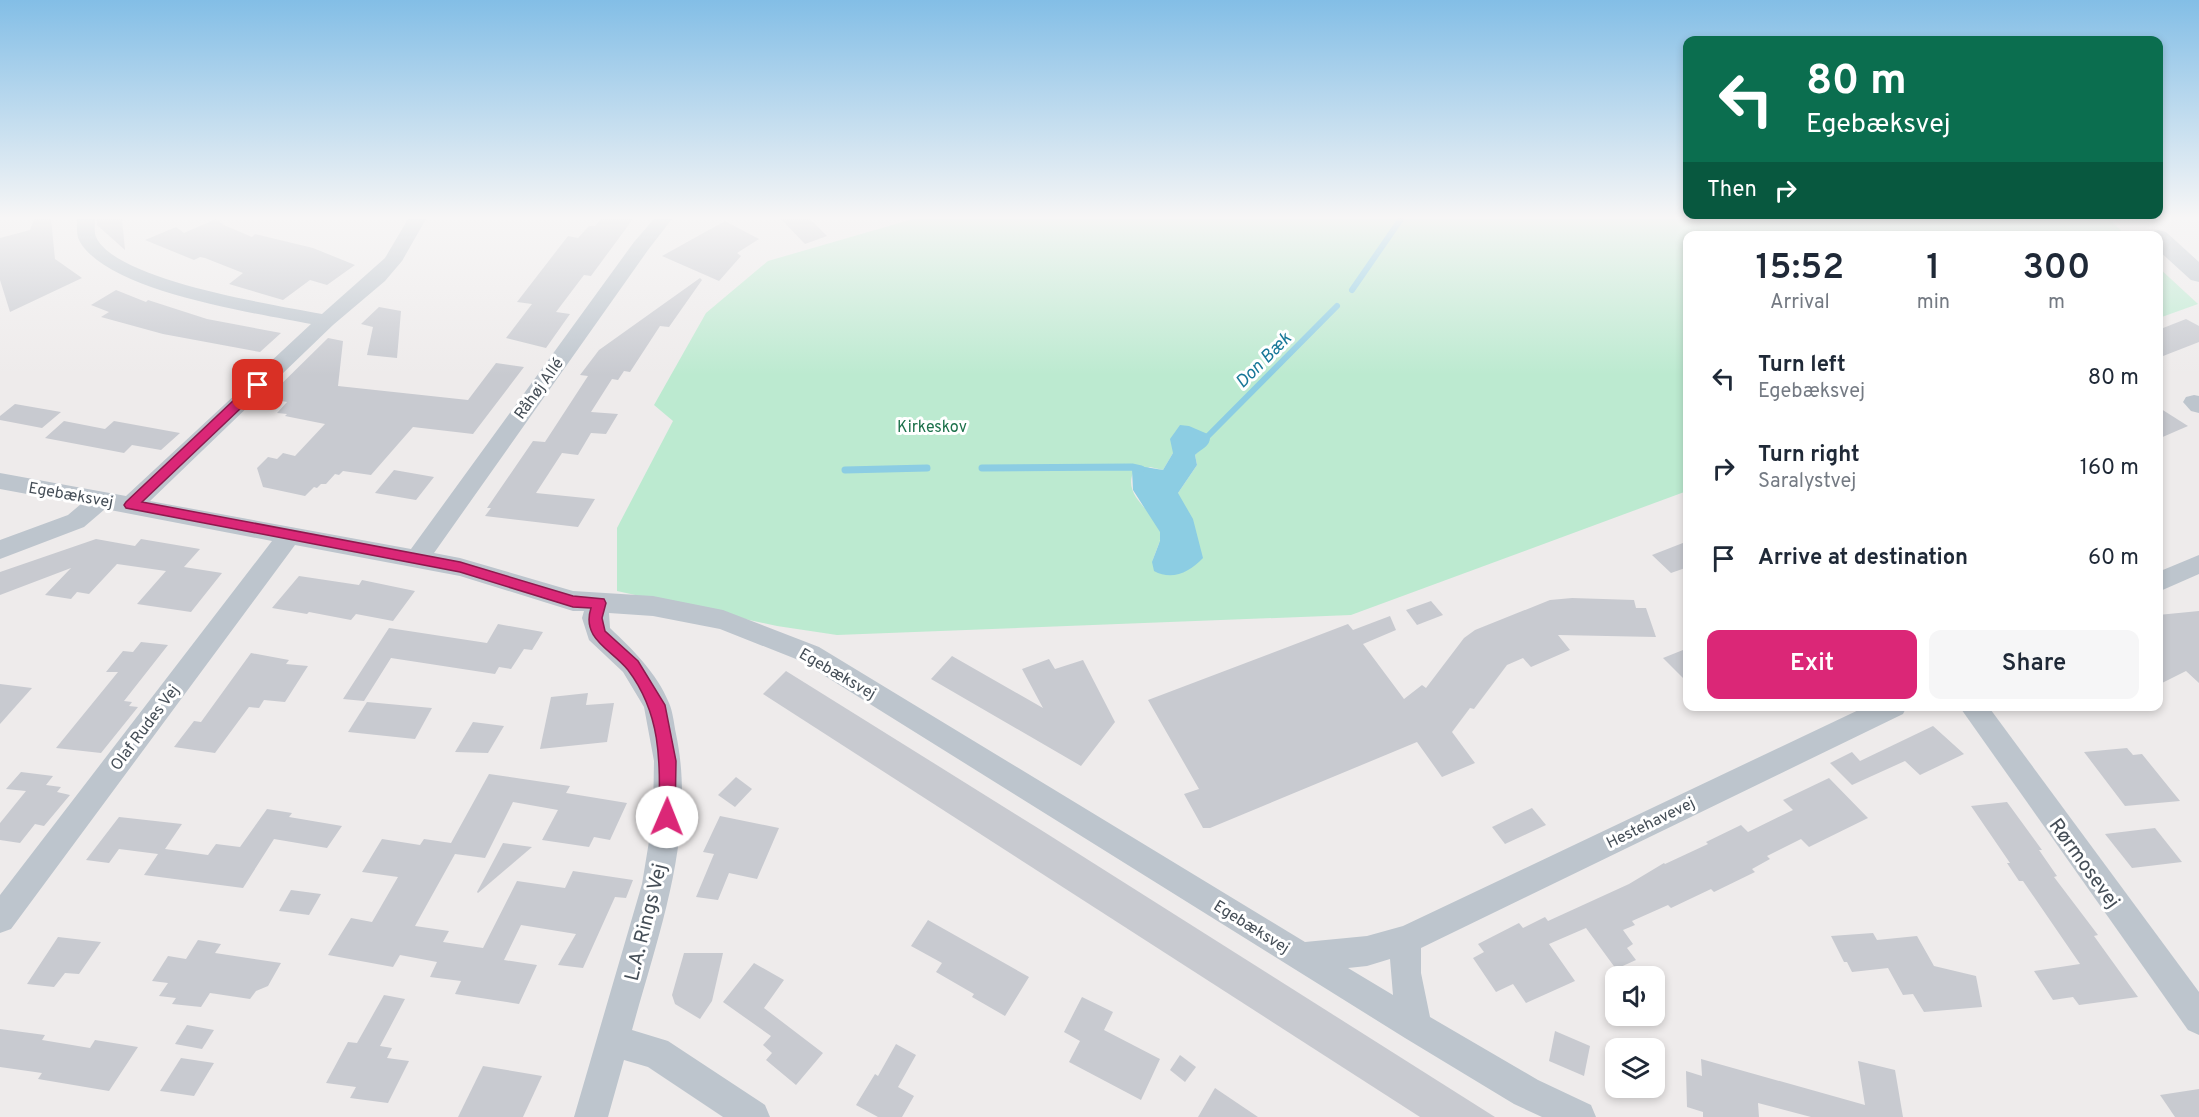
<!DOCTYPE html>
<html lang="en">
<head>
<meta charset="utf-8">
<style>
  :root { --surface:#fff; --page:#f6f6f7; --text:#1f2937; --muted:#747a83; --accent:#db2777 }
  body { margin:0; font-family:Overpass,sans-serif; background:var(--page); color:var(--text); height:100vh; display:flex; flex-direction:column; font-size:22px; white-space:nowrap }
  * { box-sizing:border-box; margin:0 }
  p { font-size:20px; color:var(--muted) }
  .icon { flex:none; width:33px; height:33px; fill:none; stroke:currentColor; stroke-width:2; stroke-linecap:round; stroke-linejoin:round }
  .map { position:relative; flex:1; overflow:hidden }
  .panel { position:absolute; left:1683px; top:231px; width:480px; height:480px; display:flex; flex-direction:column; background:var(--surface); border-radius:12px; box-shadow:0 3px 9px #0003 }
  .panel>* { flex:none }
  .guide { position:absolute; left:1683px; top:36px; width:480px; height:183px; border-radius:12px; box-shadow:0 3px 9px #0003; background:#0b6e4f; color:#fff; overflow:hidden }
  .fabs { position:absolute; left:1605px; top:966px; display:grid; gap:12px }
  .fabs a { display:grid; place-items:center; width:60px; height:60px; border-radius:12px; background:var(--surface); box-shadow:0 3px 9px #0003; font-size:30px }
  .pin { position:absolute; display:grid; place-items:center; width:51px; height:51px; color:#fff; margin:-26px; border-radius:12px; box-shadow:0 3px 9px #0006 }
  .me { position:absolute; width:66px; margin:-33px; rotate:1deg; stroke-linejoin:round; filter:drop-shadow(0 0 4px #0008) }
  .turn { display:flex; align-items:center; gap:21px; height:126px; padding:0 24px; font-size:27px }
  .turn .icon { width:78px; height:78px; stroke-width:2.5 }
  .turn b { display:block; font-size:42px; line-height:51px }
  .then { display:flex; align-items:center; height:57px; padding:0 24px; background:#0003; gap:12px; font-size:22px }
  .eta { display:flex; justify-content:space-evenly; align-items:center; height:102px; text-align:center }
  .eta b { font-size:36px; font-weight:600; line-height:42px }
  .cta { display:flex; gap:12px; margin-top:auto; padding:12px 24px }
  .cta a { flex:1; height:69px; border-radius:12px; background:var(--accent); color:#fff; font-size:24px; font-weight:600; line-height:69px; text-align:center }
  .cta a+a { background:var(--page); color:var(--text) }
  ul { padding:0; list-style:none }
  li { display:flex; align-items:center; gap:18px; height:90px; padding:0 24px }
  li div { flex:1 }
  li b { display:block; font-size:22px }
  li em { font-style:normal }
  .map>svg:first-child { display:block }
</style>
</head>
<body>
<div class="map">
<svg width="2199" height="1117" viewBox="0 0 2199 1117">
  <rect width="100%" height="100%" fill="#eeebeb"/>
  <!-- green -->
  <g fill="#bcead0" fill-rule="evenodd">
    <path d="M913,219h1196l17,16 -438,1 -1,255 -336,124 -514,20 -60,-9 -160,-35v-63l56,-107 -19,-16 52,-92 62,-52zM1199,451l-4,4 2,10 -19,28 -26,69c4,-9 10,-21 8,-31 -5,-20 -37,-34 -27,-58l17,-6 13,3 10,-17z"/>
    <path d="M2158,267l40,37 -39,14z"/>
  </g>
  <!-- water -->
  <path fill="#8ccde3" d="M1180,425l9,1 21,9c1,12 -8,13 -15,20l2,10 -19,28 15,26 10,39c-13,14 -31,23 -49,13l-2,-9 8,-21v-9l-27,-42 -1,-21 7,-3 24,4 10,-17 -3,-14z"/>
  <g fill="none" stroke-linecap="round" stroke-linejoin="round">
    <!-- stream-far1 -->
    <g stroke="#8ccde3" stroke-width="6">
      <path d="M1352,290l49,-71"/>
      <path d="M1203,441l134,-135"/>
    </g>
    <!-- stream -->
    <g stroke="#8ccde3" stroke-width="7">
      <path d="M982,468l150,-1 9,2"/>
      <path d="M845,470l82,-2"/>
    </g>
  </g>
  <!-- building -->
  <g fill="#c8cad0">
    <path d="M34,219h17l4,40 27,19 -72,34 -10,-32v-42l30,-8z"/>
    <path d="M97,219h25l3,31 -28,-25z"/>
    <path d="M216,219l8,6 28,12 3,-3 58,14 42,17 -28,20 -17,-5 -27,20 -54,-16 14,-11 -38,-15 -5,-1 -6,3 -49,-20 31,-13 8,6z"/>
    <path d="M601,219h32l-42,57 -7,-1 -28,37 14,2 -24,34 -40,-10 26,-34 -15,-2 51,-66 10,2 11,-12h6z"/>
    <path d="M781,219h29l17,17 -22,8z"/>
    <path d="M725,221l34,18 -22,14 4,3 -22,25 -57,-25z"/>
    <path d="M700,278l2,2 -33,47 -9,-1 -30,46 -6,-1 -6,9 -6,-1 -21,33 27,2 -12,20 -15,-1 -13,22 -16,-2 -26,40 59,6 -17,28 -93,-11 6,-8h-4l46,-67 12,1 43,-66 -8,-1 19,-25z"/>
    <path d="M116,290l30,12 2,-2 59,19 74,14 -21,19 -97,-18 -62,-17 8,-5 -18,-7z"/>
    <path d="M379,307l22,4 -4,47 -30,-3 6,-28 -12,-3z"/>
    <path d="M2186,319l13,7v16l-41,16v-28z"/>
    <path d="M328,338l15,3 -5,45 130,14 28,-37 28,4 -51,67 -60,-7 -42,48 -28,-4 -4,4 -4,-1 -9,10h-5l-4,4 -3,-1 -9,9 -42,-9 -6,-19 11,-11 9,2 6,-6 12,3 30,-32 -40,-8 2,-2 -10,-1 10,-11 -20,-4z"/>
    <path d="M15,404l46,8 -19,16 -42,-8v-4z"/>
    <path d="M2158,407l30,19 -30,13z"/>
    <path d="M64,421l41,8 9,-8 66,12 -19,17 -29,-5 -8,8 -79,-15z"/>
    <path d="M394,470l40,7 -18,23 -41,-7z"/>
    <path d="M96,539l39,7 6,-7 59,10 -16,18 38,6 -31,39 -54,-8 29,-33 -49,-7 -28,30 -12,-2 -6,7 -26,-4 26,-27 -71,27v-23z"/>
    <path d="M1688,541v26l-17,6 -19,-18z"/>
    <path d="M299,576l60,9 3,-5 53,11 -22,30 -37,-7 -5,6 -42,-8 -2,2 -35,-6z"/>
    <path d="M1572,598l62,2 2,8h10l10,29 -98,-2 12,15 -39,17 -8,-9 -16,7 -33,44 -4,-1 -18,24 23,31 -33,14 -25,-35 -207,86h-7l-19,-34 15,-5 -51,-89 200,-76 5,6 37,-14 6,14 -33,14 41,55 18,-14 4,3 38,-50 11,-8 75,-30z"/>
    <path d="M1431,601l12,14 -26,10 -11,-15z"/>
    <path d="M2199,611v72l-13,-12 -28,14v-70z"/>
    <path d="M498,624l45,8 -11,18 -8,-1 -13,20 -12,-2 -4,7 -104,-16 -27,43 -21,-2 46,-71 98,15z"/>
    <path d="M141,642l27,3 -44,56 8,1 -3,4 9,1 -37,46 -45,-5 62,-76h-12l17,-21 10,1z"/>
    <path d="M1688,648v35l-25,-25z"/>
    <path d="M251,653l38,7 -3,4 22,2 -23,36 -21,-2 -5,8 -10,-1 -34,46 -41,-6 20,-26 7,1z"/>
    <path d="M952,656l91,52 -21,-39 27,-10 6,10 28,-9 32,62 -34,44 -150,-87z"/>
    <path d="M786,671l255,159 454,287h-75l-657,-423z"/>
    <path d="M0,684l32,4 -32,36z"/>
    <path d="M588,693l-2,12 28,-2 -7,39 -67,7 11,-52z"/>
    <path d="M367,702l65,6 -17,31 -67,-7z"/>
    <path d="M473,722l31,4 -16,27 -33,-1z"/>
    <path d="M1933,726l31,28 -44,21 -15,-14 -53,24 -22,-22 22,-11 8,9z"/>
    <path d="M2127,748l6,7 9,-1 38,47 -55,5 -41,-54z"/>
    <path d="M21,772l32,4 -7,9 15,2 -4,5 13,3 -26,31 -9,-2 -15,19 -20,-3v-17l26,-32 -20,-2z"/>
    <path d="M489,774l81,12 -4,7 61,10 -17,37 -16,-3 -5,10 -47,-7 16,-30 -45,-8 -28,56 -30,-4 -40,72 34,5 -6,11 40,6 34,-67 48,7 8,-17 60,9 -7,18 -11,-1 -32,71 -25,-3 18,-31 -55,-9 -17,35 33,5 -18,39 -64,-10 6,-13 -31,-4 7,-15 -37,-7 -7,12 -65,-12 23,-37 21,4 26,-45 -36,-5 20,-33 38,6 4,-6 27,4z"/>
    <path d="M736,777l16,12 -17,18 -17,-12z"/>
    <path d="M1829,778l39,40 -59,29 -8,-8 -34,17 3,3 -18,10 3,3 -41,20 -3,-3 -40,19 -3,-3 -36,16 3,4 -12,5 10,14 -6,4 9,12 -20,9 -30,-41 -37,16 26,37 -49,22 -13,-19 -17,8 -23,-34 11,-6 -6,-8 41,-21 4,5 22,-11 3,4 81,-37 35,-21 1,1 43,-20 -2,-2 35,-17 7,7 45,-22 -10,-10z"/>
    <path d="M2007,802l35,48h-3l18,26 -3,1 44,58 -4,1 44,61 -59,8 -6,-8 -20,3 -19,-29 46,-7 -57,-83h-4l-12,-18h3l-39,-57z"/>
    <path d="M1532,808l14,17 -41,19 -13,-17z"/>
    <path d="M267,809l25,4 -3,4 53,9 -15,22 -53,-9 -31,49 -99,-13 14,-21 -39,-5 -10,14 -23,-3 33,-43 63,7 -17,25 43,6 8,-11 24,3z"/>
    <path d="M720,816l59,12 -22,51 -28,-6 -11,27 -22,-3 18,-43 -11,-2z"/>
    <path d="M2155,828l27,34 -50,6 -27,-34z"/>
    <path d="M503,843l29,4 -54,46 -1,-1z"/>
    <path d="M291,890l30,4 -12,21 -30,-4z"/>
    <path d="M928,920l101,57 -24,39 -33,-19 2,-3 -38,-22 6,-9 -31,-17z"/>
    <path d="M1873,933l4,7 40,-4 17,30 42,10 6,31 -58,5 -11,-18 -10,1 -15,-27 -36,4 -5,-10h-3l-13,-26z"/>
    <path d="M58,937l43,5 -22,32 -14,-1 -11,14 -27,-3z"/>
    <path d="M198,940l23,4 -6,9 66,10 -13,23 -12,5 -6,8 -40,-6 -9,14 -29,-3 4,-6 -17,-2 9,-13 -16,-2 16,-25 18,3z"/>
    <path d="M684,953h39l-11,48 -12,18 -25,-15 -3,-9z"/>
    <path d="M754,963l30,17 -20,28 59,45 -27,32 -30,-25 6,-7 -9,-8 8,-9 -48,-34z"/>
    <path d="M384,995l21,4 -25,47 12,2 -5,10 22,3 -21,42 -38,-5 6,-11 -30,-4 22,-41 9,1z"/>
    <path d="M1082,997l31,15 -9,18 56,29 -19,41 -72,-38 11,-21 -16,-9z"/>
    <path d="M187,1025l27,5 -12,19 -27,-5z"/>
    <path d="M0,1029l45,6 -3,5 48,8 5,-8 43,7 -29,44 -71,-12 4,-6 -42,-6z"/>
    <path d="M1555,1031l35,15 -6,30 -35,-15z"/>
    <path d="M896,1044l20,11 -18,32 16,9 -12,21h-24l-22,-12 19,-31 3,2z"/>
    <path d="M1180,1055l16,12 -11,15 -15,-12z"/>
    <path d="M181,1058l33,5 -20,33 -34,-5z"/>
    <path d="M1701,1059l164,46 -7,-44 37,9 8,47h-92l-53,-14 1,14h-56v-5l-16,-5 -1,-36 16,5z"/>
    <path d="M483,1066l59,10 -19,41h-65z"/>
    <path d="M1215,1088l43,29h-60z"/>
    <path d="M2199,1089v28h-24l-15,-22z"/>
  </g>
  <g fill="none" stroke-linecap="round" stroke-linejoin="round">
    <!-- minor -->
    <g fill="#bdc5cd" fill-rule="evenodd">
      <path d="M77,219h18c0,6 -1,13 1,18 20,44 180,68 226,77l63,-56 23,-39h18l-24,42 -17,20 -52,44 -183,176 261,48 223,-307 20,-23h18l-24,31 -214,303 26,5 113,33 80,5 70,14 96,37 486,295 62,-6 36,-10 464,-220h40l-4,8 -482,234v25l9,44 108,63 53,25 5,12h-54l-28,-13 -109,-66 -604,-377 -81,-32 -67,-13 -44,-3 1,15c23,22 47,45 59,75 4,9 5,21 7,31 21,99 -18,201 -44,296l36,11 97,64 5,12h-47l-75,-50 -24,-7 -16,57h-34l68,-233 11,-67 1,-56 -10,-54 -21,-35 -34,-32 -7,-22 2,-7h-11l-113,-35 -165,-31 -284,384 -11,4v-38l272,-354 -167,-32 -21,18 -84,32v-19l68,-25 13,-11 -81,-15v-16l126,23 185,-172c-56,-11 -201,-32 -231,-82 -4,-7 -3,-15 -3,-23zM1390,959l3,36 -45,-27 19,-2z"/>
      <path d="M2194,395l5,1v17l-8,-2 -8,-9 3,-5z"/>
      <path d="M2199,555v19l-41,18v-20z"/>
      <path d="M1959,706h29l211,286v43l-11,-5z"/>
    </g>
    <!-- tertiary -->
    <path fill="#bdc5cd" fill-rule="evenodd" d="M2158,230l8,2 33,30v20l-8,-2 -33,-30v-14h-10l2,-4z"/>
  </g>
  <!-- sky -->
  <linearGradient id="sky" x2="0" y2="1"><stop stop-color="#83bee6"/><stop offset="0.58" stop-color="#f7f6f6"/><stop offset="1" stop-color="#f7f6f6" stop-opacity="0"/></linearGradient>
  <rect width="2199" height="375" fill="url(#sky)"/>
  <!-- route -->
  <path fill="#db2777" stroke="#8e194d" stroke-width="1.5" d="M258,381l4,1v6l-120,114 318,60 113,34 31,3 2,4 -4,15 3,13 33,30 27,44 11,56 -1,56 -2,5 -6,2 -6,-2 -2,-5c1,-54 3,-102 -31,-147 -17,-21 -47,-31 -37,-62l-18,-1 -113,-35 -334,-64 -2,-3 2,-3 127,-120z"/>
  <g text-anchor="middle" stroke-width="6" stroke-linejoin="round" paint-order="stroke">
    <!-- street labels -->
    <g font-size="16" fill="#454e57" stroke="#fff">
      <text transform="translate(538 388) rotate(-54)" y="6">Råhøj Allé</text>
      <text transform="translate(71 494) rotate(10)" y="6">Egebæksvej</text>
      <text transform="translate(838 673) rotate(30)" y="6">Egebæksvej</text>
      <text transform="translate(144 727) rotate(-53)" y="6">Olaf Rudes Vej</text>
      <text transform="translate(1650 822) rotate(-26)" y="6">Hestehavevej</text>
      <text transform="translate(1252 926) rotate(32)" y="6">Egebæksvej</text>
    </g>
    <!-- park labels -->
    <g font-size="16" fill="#1d714b" stroke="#fff">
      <text x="932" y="432">Kirkeskov</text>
    </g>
    <!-- water labels -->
    <g font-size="18" font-style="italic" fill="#177798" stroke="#fff">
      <text transform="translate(1263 360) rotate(-45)" y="6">Don Bæk</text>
    </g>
    <!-- near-street labels -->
    <g font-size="20" fill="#454e57" stroke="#fff">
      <text transform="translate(2085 863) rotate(54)" y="7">Rørmosevej</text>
      <text transform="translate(645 922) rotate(-76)" y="7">L.A. Rings Vej</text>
    </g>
  </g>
</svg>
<div class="fabs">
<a><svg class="icon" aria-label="sound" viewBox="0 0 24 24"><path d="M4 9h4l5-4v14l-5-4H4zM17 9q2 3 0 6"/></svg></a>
<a><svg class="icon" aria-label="layers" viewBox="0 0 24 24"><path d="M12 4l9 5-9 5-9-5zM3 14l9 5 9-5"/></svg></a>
</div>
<div class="pin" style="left:258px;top:385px;background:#d93025"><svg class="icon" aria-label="arrive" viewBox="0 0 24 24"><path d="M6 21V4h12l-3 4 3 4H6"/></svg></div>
<svg class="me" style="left:667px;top:817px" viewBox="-20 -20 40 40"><circle r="19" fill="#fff"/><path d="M0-13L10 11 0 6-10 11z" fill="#db2777"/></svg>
<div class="guide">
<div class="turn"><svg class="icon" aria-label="left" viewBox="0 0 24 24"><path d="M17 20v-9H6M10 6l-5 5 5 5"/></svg><div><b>80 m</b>Egebæksvej</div></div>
<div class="then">Then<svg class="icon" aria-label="right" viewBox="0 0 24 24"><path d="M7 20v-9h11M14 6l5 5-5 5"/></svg></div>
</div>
<section class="panel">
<div class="eta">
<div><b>15:52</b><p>Arrival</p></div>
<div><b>1</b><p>min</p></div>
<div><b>300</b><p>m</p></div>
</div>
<ul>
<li><svg class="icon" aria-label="left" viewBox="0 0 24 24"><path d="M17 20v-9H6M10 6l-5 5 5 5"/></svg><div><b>Turn left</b><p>Egebæksvej</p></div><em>80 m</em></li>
<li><svg class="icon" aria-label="right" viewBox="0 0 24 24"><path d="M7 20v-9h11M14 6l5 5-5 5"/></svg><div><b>Turn right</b><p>Saralystvej</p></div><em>160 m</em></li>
<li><svg class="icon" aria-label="arrive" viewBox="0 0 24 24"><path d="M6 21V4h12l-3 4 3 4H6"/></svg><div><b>Arrive at destination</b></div><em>60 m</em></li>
</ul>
<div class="cta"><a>Exit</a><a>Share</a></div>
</section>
</div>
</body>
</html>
